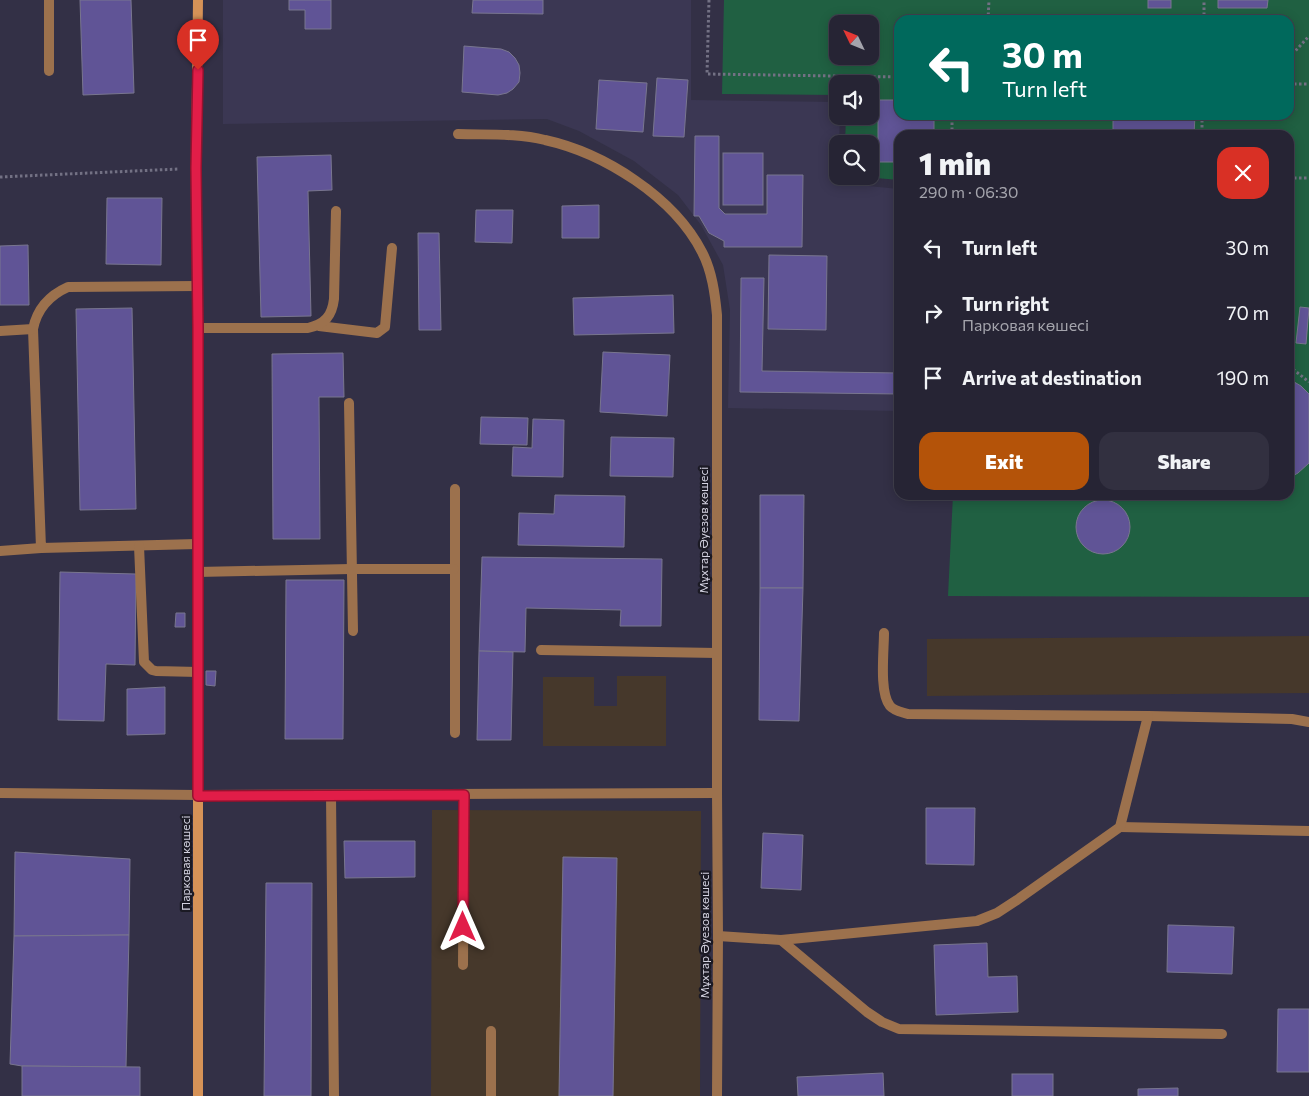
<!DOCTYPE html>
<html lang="en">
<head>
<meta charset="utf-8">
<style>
  :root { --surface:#262434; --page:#323040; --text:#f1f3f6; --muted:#a4a4ac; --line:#42414f; --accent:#b45309 }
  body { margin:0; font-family:Commissioner,sans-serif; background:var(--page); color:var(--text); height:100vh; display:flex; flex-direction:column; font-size:19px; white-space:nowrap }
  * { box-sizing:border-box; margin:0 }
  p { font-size:16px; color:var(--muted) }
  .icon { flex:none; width:28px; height:28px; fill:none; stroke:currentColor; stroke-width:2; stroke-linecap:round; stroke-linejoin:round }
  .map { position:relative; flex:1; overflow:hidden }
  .panel { position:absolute; left:894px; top:130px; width:400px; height:370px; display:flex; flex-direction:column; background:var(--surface); border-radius:15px; box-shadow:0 2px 12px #0003,0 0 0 1px var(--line) }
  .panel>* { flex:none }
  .top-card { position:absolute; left:894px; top:15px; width:400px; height:105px; border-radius:15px; box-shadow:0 2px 12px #0003,0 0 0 1px var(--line); background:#00695c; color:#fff; overflow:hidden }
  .needle { width:32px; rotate:313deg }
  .buttons { position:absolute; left:829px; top:15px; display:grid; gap:10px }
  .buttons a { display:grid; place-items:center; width:50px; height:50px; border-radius:10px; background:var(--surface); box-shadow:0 2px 12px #0003,0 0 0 1px var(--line); font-size:25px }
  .pin { position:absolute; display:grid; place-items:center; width:42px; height:42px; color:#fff; margin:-51px -21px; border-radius:50% 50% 50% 0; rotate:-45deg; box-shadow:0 0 5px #0007 }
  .pin .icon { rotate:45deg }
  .me { position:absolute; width:55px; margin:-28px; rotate:0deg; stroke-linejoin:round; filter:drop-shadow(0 0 4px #0008) }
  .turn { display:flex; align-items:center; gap:18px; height:105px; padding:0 25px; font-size:22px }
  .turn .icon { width:65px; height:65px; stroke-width:2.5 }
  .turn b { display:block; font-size:35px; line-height:42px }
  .round { display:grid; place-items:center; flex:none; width:52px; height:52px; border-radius:15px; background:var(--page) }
  .summary { display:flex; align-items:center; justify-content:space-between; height:85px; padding:0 25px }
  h1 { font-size:30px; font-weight:800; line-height:38px }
  .primary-button { display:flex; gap:10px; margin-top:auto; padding:10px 25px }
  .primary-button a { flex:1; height:58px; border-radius:15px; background:var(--accent); color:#fff; font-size:20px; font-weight:800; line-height:58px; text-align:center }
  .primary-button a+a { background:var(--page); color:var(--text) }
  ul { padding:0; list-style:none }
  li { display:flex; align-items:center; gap:15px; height:65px; padding:0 25px }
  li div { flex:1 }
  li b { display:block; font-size:19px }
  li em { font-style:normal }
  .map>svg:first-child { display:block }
</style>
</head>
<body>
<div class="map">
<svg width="1309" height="1096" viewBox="0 0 1309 1096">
  <rect width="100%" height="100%" fill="#333046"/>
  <!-- built -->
  <path fill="#3b3753" d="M223,0h468v100l146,2 1,14h2l-1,28h-1v39l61,6v222l-171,-3 2,-98 -7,-45 -22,-40 -23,-30 -44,-34 -55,-30 -32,-12 -324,5z"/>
  <!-- medical -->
  <g fill="#46382b">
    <path d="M1309,636v57l-382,3v-57z"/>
    <path d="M617,676h49v70h-123v-69h51v29h23z"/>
    <path d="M432,810l269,1 -1,285h-269z"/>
  </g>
  <!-- green -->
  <path fill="#206042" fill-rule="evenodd" d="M724,0h585v597l-361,-1 5,-101h336v-360h-390v45l-46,-4h17v-32h-25l1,-28h24v-32h-32l-1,11 -115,-1zM899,20h390v95h-390zM838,24h32v32h-32z"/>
  <!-- building -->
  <g fill="#605496" stroke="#79768f">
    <path d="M80,0h51l3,93 -51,2z"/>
    <path d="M289,0h42v29h-26v-19h-16z"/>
    <path d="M473,0h70v14l-71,-1z"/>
    <rect x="1148" y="0" width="23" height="8"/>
    <path d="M1218,0h50l-1,8h-49z"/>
    <path d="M464,46l37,3 8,3 6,6 4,7 1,8 -1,9 -6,7 -6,4 -9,2 -36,-3z"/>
    <path d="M657,78l31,2 -4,57 -31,-1z"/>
    <path d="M599,80l48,3 -4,49 -47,-3z"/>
    <path d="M878,100h21v15h35v20h-35v27h-21z"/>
    <path d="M1113,115h82l-1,20h-81z"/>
    <path d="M695,136h24v72l6,6h42v-39h36l-1,72h-78v-6l-15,-8 -10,-17h-5z"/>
    <rect x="723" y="153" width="40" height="52"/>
    <path d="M331,155l1,35 -24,1 3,125 -50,1 -4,-160z"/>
    <path d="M107,198h55l-1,67 -55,-1z"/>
    <path d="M599,205v33h-37v-32z"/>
    <path d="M476,210h37l-1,33 -37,-1z"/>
    <path d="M418,233h21l2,97h-22z"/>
    <path d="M28,245l1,60h-29v-59z"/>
    <path d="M769,255l58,1 -1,74 -58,-1z"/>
    <path d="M741,278h23l-2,93 137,2v21l-159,-2z"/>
    <path d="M673,295l1,38 -100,2 -1,-37z"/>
    <path d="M1300,307l9,1 -3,36 -10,-1z"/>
    <path d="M132,308l4,201 -56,1 -4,-201z"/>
    <path d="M603,352l67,3 -3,61 -67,-4z"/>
    <path d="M343,353l1,44h-25l1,142h-47l-1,-185z"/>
    <path d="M1289,379l12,7 8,8v69l-11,10 -9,5z"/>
    <path d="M481,417l47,1 -1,27 -47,-1z"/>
    <path d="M533,419l31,1 -1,57 -51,-1 1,-29 19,1z"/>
    <path d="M611,437l63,1 -1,39 -63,-1z"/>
    <path d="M555,495l70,1 -1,51 -106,-2 1,-32 35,1z"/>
    <path d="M760,495h44l-1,93h-43z"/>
    <circle cx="1103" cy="527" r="27"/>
    <path d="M482,557l180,2 -1,67h-41l1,-16 -95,-2 -1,44 -46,-1z"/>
    <path d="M60,572l76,2 -1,91 -29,-1 -2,57 -46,-1z"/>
    <path d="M286,580h58l-1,159h-58z"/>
    <path d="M760,588h43l-4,133 -40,-1z"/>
    <path d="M176,613h9v14h-10z"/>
    <path d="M479,651l34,1 -2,88h-34z"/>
    <path d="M206,671h10l-1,15 -9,-1z"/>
    <path d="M165,687v47l-38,1v-46z"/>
    <path d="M926,808h49l-1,57 -48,-1z"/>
    <path d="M763,833l40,2 -2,55 -40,-2z"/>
    <path d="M344,841h71v36l-70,1z"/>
    <path d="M15,852l115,7 -1,76 -115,1z"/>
    <path d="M563,857l54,1 -4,238h-54z"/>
    <path d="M266,883h46l-1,213h-47z"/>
    <path d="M1168,925l66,2 -2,47 -65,-2z"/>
    <path d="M129,935l-3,132 -104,-1 -12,-2 4,-128z"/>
    <path d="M987,943l1,34 29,-1 1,36 -82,3 -2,-70z"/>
    <path d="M1278,1009h31v63h-32z"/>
    <path d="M22,1066l118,1v29h-118z"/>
    <path d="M883,1073l1,23h-86l-1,-19z"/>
    <rect x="1012" y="1074" width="41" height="22"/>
    <path d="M1178,1088v8h-40v-7z"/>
  </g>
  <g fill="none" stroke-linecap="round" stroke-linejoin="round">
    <!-- path -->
    <g stroke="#737184" stroke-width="3" stroke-dasharray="2.5 2.5" stroke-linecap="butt">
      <path d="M709,0l-2,74 192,3"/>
      <path d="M988,20l1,-20"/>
      <path d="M1204,20v-20"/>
      <path d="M1289,58l20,-22"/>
      <path d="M1289,84h20"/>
      <path d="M1202,115v20"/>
      <path d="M952,135v-20"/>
      <path d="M0,177l179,-8"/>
      <path d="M1289,178h20"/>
      <path d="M1289,366l20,16"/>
    </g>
    <!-- lane -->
    <g stroke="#9c714d" stroke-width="10">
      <path d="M49,0v71"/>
      <path d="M319,326l58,7 8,-6 7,-79"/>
      <path d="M198,328h110c17,-4 24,-12 26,-29l2,-88"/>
      <path d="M33,329l8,219 156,-4"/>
      <path d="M0,331l33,-2c4,-20 17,-34 35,-42l129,-1"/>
      <path d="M349,403l4,228"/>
      <path d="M455,489v244"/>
      <path d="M139,546l5,116 8,8 4,1 42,1"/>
      <path d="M0,551l41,-3"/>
      <path d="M197,572l154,-3h103"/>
      <path d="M541,650l176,3"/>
      <path d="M1148,716l144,3 17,3"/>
      <path d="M0,793l198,2 519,-2"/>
      <path d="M331,795l3,301"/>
      <path d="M1120,827l189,4"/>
      <path d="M718,936l63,4 196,-19 20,-8 20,-13 103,-73 28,-111 -240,-2c-6,-2 -14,-3 -18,-8 -11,-13 -6,-55 -6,-73"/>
      <path d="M781,940l86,72 15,10 17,7 323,5"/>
      <path d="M463,965l1,-170"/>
      <path d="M491,1031v65"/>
    </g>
    <!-- street -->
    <path stroke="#9c714d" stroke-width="10" d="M458,134c29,1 59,-1 87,6 59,13 129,57 157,112 10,19 13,42 15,63v478l1,143 -1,160"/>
    <!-- secondary -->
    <path stroke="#d69257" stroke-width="10" d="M198,0l-2,168 2,160v768"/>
  </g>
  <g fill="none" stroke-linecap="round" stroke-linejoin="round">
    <!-- route casing -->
    <g stroke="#92132f" stroke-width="12">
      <path id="route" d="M198,70l-2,98 2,160v468l266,-1 -1,132"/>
    </g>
    <!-- route -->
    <use href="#route" stroke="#e11d48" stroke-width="9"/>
  </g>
  <g text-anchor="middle" stroke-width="4.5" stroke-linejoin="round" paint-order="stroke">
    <!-- street labels -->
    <g font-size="12" fill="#d4d3e1" stroke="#1b1a24">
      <text transform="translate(704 530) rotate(-90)" y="4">Мұхтар Әуезов көшесі</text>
      <text transform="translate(186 863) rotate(-90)" y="4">Парковая көшесі</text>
      <text transform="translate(705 935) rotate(-90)" y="4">Мұхтар Әуезов көшесі</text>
    </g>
  </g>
</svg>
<div class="buttons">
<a><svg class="needle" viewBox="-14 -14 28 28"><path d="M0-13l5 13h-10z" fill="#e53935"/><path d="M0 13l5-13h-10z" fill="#a4a4ac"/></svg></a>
<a><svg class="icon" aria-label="sound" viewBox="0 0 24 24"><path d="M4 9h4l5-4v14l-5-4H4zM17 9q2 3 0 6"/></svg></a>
<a><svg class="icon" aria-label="search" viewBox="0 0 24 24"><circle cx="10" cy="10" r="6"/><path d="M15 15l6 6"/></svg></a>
</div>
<div class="pin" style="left:198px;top:70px;background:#d93025"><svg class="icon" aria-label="arrive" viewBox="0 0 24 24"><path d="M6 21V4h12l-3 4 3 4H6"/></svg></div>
<svg class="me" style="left:463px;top:927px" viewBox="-20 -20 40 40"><path d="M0-17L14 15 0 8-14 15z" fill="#e11d48" stroke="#fff" stroke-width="4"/></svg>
<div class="top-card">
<div class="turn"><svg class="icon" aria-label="left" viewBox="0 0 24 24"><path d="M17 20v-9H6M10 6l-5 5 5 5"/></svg><div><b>30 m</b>Turn left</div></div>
</div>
<section class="panel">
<div class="summary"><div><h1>1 min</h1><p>290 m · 06:30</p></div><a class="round" style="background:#d93025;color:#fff"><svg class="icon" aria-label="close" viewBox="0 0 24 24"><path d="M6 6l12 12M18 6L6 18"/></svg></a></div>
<ul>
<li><svg class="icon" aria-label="left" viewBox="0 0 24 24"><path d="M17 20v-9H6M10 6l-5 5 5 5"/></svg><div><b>Turn left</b></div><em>30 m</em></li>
<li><svg class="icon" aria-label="right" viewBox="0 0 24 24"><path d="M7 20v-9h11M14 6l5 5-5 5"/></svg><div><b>Turn right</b><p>Парковая көшесі</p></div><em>70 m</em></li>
<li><svg class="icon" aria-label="arrive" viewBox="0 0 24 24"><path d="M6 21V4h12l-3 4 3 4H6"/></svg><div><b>Arrive at destination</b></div><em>190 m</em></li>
</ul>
<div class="primary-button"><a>Exit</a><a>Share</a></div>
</section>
</div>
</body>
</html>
